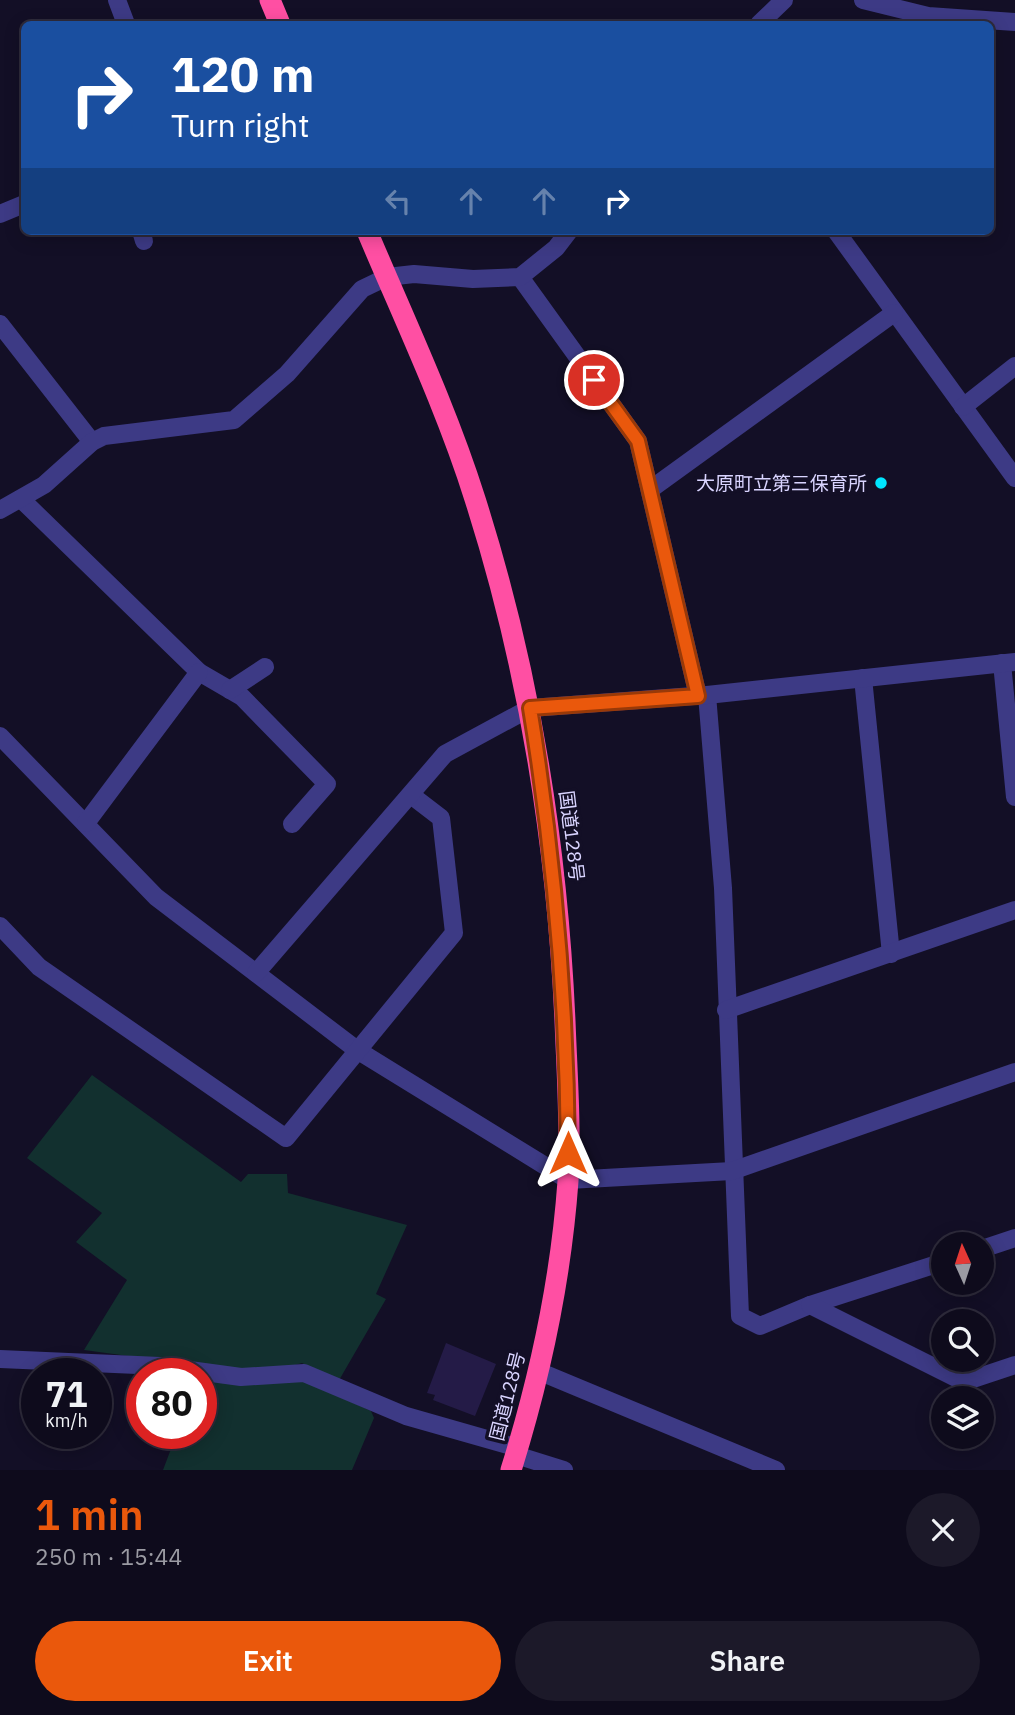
<!DOCTYPE html>
<html lang="en">
<head>
<meta charset="utf-8">
<style>
  :root { --surface:#0e0b1c; --page:#1c1929; --text:#f1f3f6; --muted:#9b9ba3; --line:#2e2b3b; --accent:#ea580c }
  body { margin:0; font-family:"IBM Plex Sans","Noto Sans JP",sans-serif; background:var(--page); color:var(--text); height:100vh; display:flex; flex-direction:column; font-size:26px; white-space:nowrap }
  * { box-sizing:border-box; margin:0 }
  p { font-size:23px; color:var(--muted) }
  .icon { flex:none; width:38px; height:38px; fill:none; stroke:currentColor; stroke-width:2; stroke-linecap:round; stroke-linejoin:round }
  .map { position:relative; height:1470px; overflow:hidden }
  .sheet { display:flex; flex-direction:column; background:var(--surface); flex:1 }
  .sheet>* { flex:none }
  .banner { position:absolute; left:21px; top:21px; width:973px; height:214px; border-radius:10px; box-shadow:0 4px 18px #0003,0 0 0 2px var(--line); background:#1a4fa0; color:#fff; overflow:hidden }
  .needle { width:46px; rotate:357deg }
  .fabs { position:absolute; left:931px; top:1232px; display:grid; gap:14px }
  .fabs a { display:grid; place-items:center; width:63px; height:63px; border-radius:50%; background:var(--surface); box-shadow:0 4px 18px #0003,0 0 0 2px var(--line); font-size:35px }
  .speed { position:absolute; left:21px; top:1358px; display:flex; gap:14px; font-size:35px; font-weight:700; text-align:center }
  .speed>* { display:grid; place-content:center; width:91px; height:91px; border-radius:50%; background:var(--surface); box-shadow:0 4px 18px #0003,0 0 0 2px var(--line); line-height:1 }
  .speed small { font-size:18px; font-weight:400 }
  .speed .limit { border:10px solid #d22; background:#fff; color:#111 }
  .pin { position:absolute; display:grid; place-items:center; width:60px; height:60px; color:#fff; margin:-30px; border:4px solid #fff; border-radius:50%; box-shadow:0 2px 7px #0007 }
  .me { position:absolute; width:77px; margin:-38px; rotate:0deg; stroke-linejoin:round; filter:drop-shadow(0 0 5px #0008) }
  .turn { display:flex; align-items:center; gap:24px; height:147px; padding:0 35px; font-size:32px }
  .turn .icon { width:91px; height:91px; stroke-width:2.5 }
  .turn b { display:block; font-size:49px; line-height:60px }
  .lanes { display:flex; align-items:center; height:66px; padding:0 35px; background:#0003; justify-content:center; gap:35px; direction:ltr }
  .lanes .off { opacity:.35 }
  .round { display:grid; place-items:center; flex:none; width:74px; height:74px; border-radius:37px; background:var(--page) }
  .head { display:flex; align-items:center; justify-content:space-between; height:119px; padding:0 35px }
  h1 { font-size:42px; font-weight:600; line-height:52px; color:var(--accent) }
  .primary-button { display:flex; gap:14px; margin-top:auto; padding:14px 35px }
  .primary-button a { flex:1; height:80px; border-radius:42px; background:var(--accent); color:#fff; font-size:28px; font-weight:600; line-height:80px; text-align:center }
  .primary-button a+a { background:var(--page); color:var(--text) }
  .map>svg:first-child { display:block }
</style>
</head>
<body>
<div class="map">
<svg width="1015" height="1470" viewBox="0 0 1015 1470">
  <rect width="100%" height="100%" fill="#130f26"/>
  <!-- green -->
  <g fill="#12302f">
    <path d="M92,1075l149,107 7,-8h39l1,19 119,32 -31,69 10,5 -48,83 -36,-19 -24,7 -39,1 -155,-21 43,-70 -51,-38 26,-29 -75,-55z"/>
    <path d="M201,1378l103,2 67,31 3,7 -22,52h-189l14,-37h24z"/>
  </g>
  <!-- building -->
  <path fill="#241b47" d="M446,1343l50,21 -21,52 -42,-16 2,-5 -8,-2z"/>
  <g fill="none" stroke-linecap="round" stroke-linejoin="round">
    <!-- minor -->
    <g stroke="#3d3a85" stroke-width="18">
      <path d="M117,0l9,24"/>
      <path d="M863,0l65,16 87,6"/>
      <path d="M759,24l25,-24"/>
      <path d="M0,214l24,-10"/>
      <path d="M141,231l3,10"/>
      <path d="M836,231l179,247"/>
      <path d="M520,277l118,164 60,255"/>
      <path d="M0,324l92,118"/>
      <path d="M963,407l52,-41"/>
      <path d="M651,489l243,-176"/>
      <path d="M22,500l177,172 43,25 85,87 -35,40"/>
      <path d="M0,510l44,-25 48,-43 12,-6 130,-16 53,-46 75,-85 25,-12 27,-3 59,5 47,-2 36,-29 13,-17"/>
      <path d="M1002,663l13,134"/>
      <path d="M863,678l28,276"/>
      <path d="M230,690l35,-23"/>
      <path d="M707,695l16,193 17,428 20,10 50,-21 133,-43"/>
      <path d="M0,736l156,161 201,153 211,130 164,-9 283,-99"/>
      <path d="M86,823l113,-151"/>
      <path d="M0,926l39,41 247,171 168,-205 -13,-115 -30,-23"/>
      <path d="M256,973l189,-219 85,-46 177,-13 308,-33"/>
      <path d="M726,1010l289,-100"/>
      <path d="M982,1249l33,-11"/>
      <path d="M810,1305l154,77 51,-17"/>
      <path d="M0,1359l160,7 81,11 63,-4 102,43 112,32"/>
      <path d="M538,1371l238,99"/>
      <path d="M516,1455l48,15"/>
    </g>
    <!-- highway -->
    <g stroke="#ff4fa3" stroke-width="21">
      <path d="M270,0l10,24"/>
      <path d="M367,231c37,88 79,176 108,268 54,169 82,344 90,522 2,53 6,108 3,160 -7,98 -28,196 -57,289"/>
    </g>
  </g>
  <g fill="none" stroke-linecap="round" stroke-linejoin="round">
    <!-- route casing -->
    <g stroke="#983908" stroke-width="18">
      <path id="route" d="M568,1153c-1,-153 -13,-293 -38,-445l168,-12 -60,-255 -44,-61"/>
    </g>
    <!-- route -->
    <use href="#route" stroke="#ea580c" stroke-width="12"/>
  </g>
  <!-- markers -->
  <circle fill="#00e5ff" stroke="#130f26" stroke-width="2.5" cx="881" cy="483" r="7"/>
  <g text-anchor="middle" stroke-width="7" stroke-linejoin="round" paint-order="stroke">
    <!-- poi labels -->
    <g font-size="19" fill="#d9d4ff" stroke="#130f26" text-anchor="end">
      <text x="867" y="490">大原町立第三保育所</text>
    </g>
    <!-- street labels -->
    <g font-size="19" fill="#d9d4ff" stroke="#130f26">
      <text transform="translate(572 836) rotate(83)" y="7">国道128号</text>
      <text transform="translate(507 1396) rotate(-76)" y="7">国道128号</text>
    </g>
  </g>
</svg>
<div class="fabs">
<a><svg class="needle" viewBox="-14 -14 28 28"><path d="M0-13l5 13h-10z" fill="#e53935"/><path d="M0 13l5-13h-10z" fill="#9b9ba3"/></svg></a>
<a><svg class="icon" aria-label="search" viewBox="0 0 24 24"><circle cx="10" cy="10" r="6"/><path d="M15 15l6 6"/></svg></a>
<a><svg class="icon" aria-label="layers" viewBox="0 0 24 24"><path d="M12 4l9 5-9 5-9-5zM3 14l9 5 9-5"/></svg></a>
</div>
<div class="speed"><div>71<small>km/h</small></div><div class="limit">80</div></div>
<div class="pin" style="left:594px;top:380px;background:#d93025"><svg class="icon" aria-label="arrive" viewBox="0 0 24 24"><path d="M6 21V4h12l-3 4 3 4H6"/></svg></div>
<svg class="me" style="left:568px;top:1153px" viewBox="-20 -20 40 40"><path d="M0-17L14 15 0 8-14 15z" fill="#ea580c" stroke="#fff" stroke-width="4"/></svg>
<div class="banner">
<div class="turn"><svg class="icon" aria-label="right" viewBox="0 0 24 24"><path d="M7 20v-9h11M14 6l5 5-5 5"/></svg><div><b>120 m</b>Turn right</div></div>
<div class="lanes"><svg class="icon off" aria-label="left" viewBox="0 0 24 24"><path d="M17 20v-9H6M10 6l-5 5 5 5"/></svg><svg class="icon off" aria-label="ahead" viewBox="0 0 24 24"><path d="M12 20V5M6 11l6-6 6 6"/></svg><svg class="icon off" aria-label="ahead" viewBox="0 0 24 24"><path d="M12 20V5M6 11l6-6 6 6"/></svg><svg class="icon" aria-label="right" viewBox="0 0 24 24"><path d="M7 20v-9h11M14 6l5 5-5 5"/></svg></div>
</div>
</div>
<section class="sheet">
<div class="head"><div><h1>1 min</h1><p>250 m · 15:44</p></div><a class="round"><svg class="icon" aria-label="close" viewBox="0 0 24 24"><path d="M6 6l12 12M18 6L6 18"/></svg></a></div>
<div class="primary-button"><a>Exit</a><a>Share</a></div>
</section>
</body>
</html>
